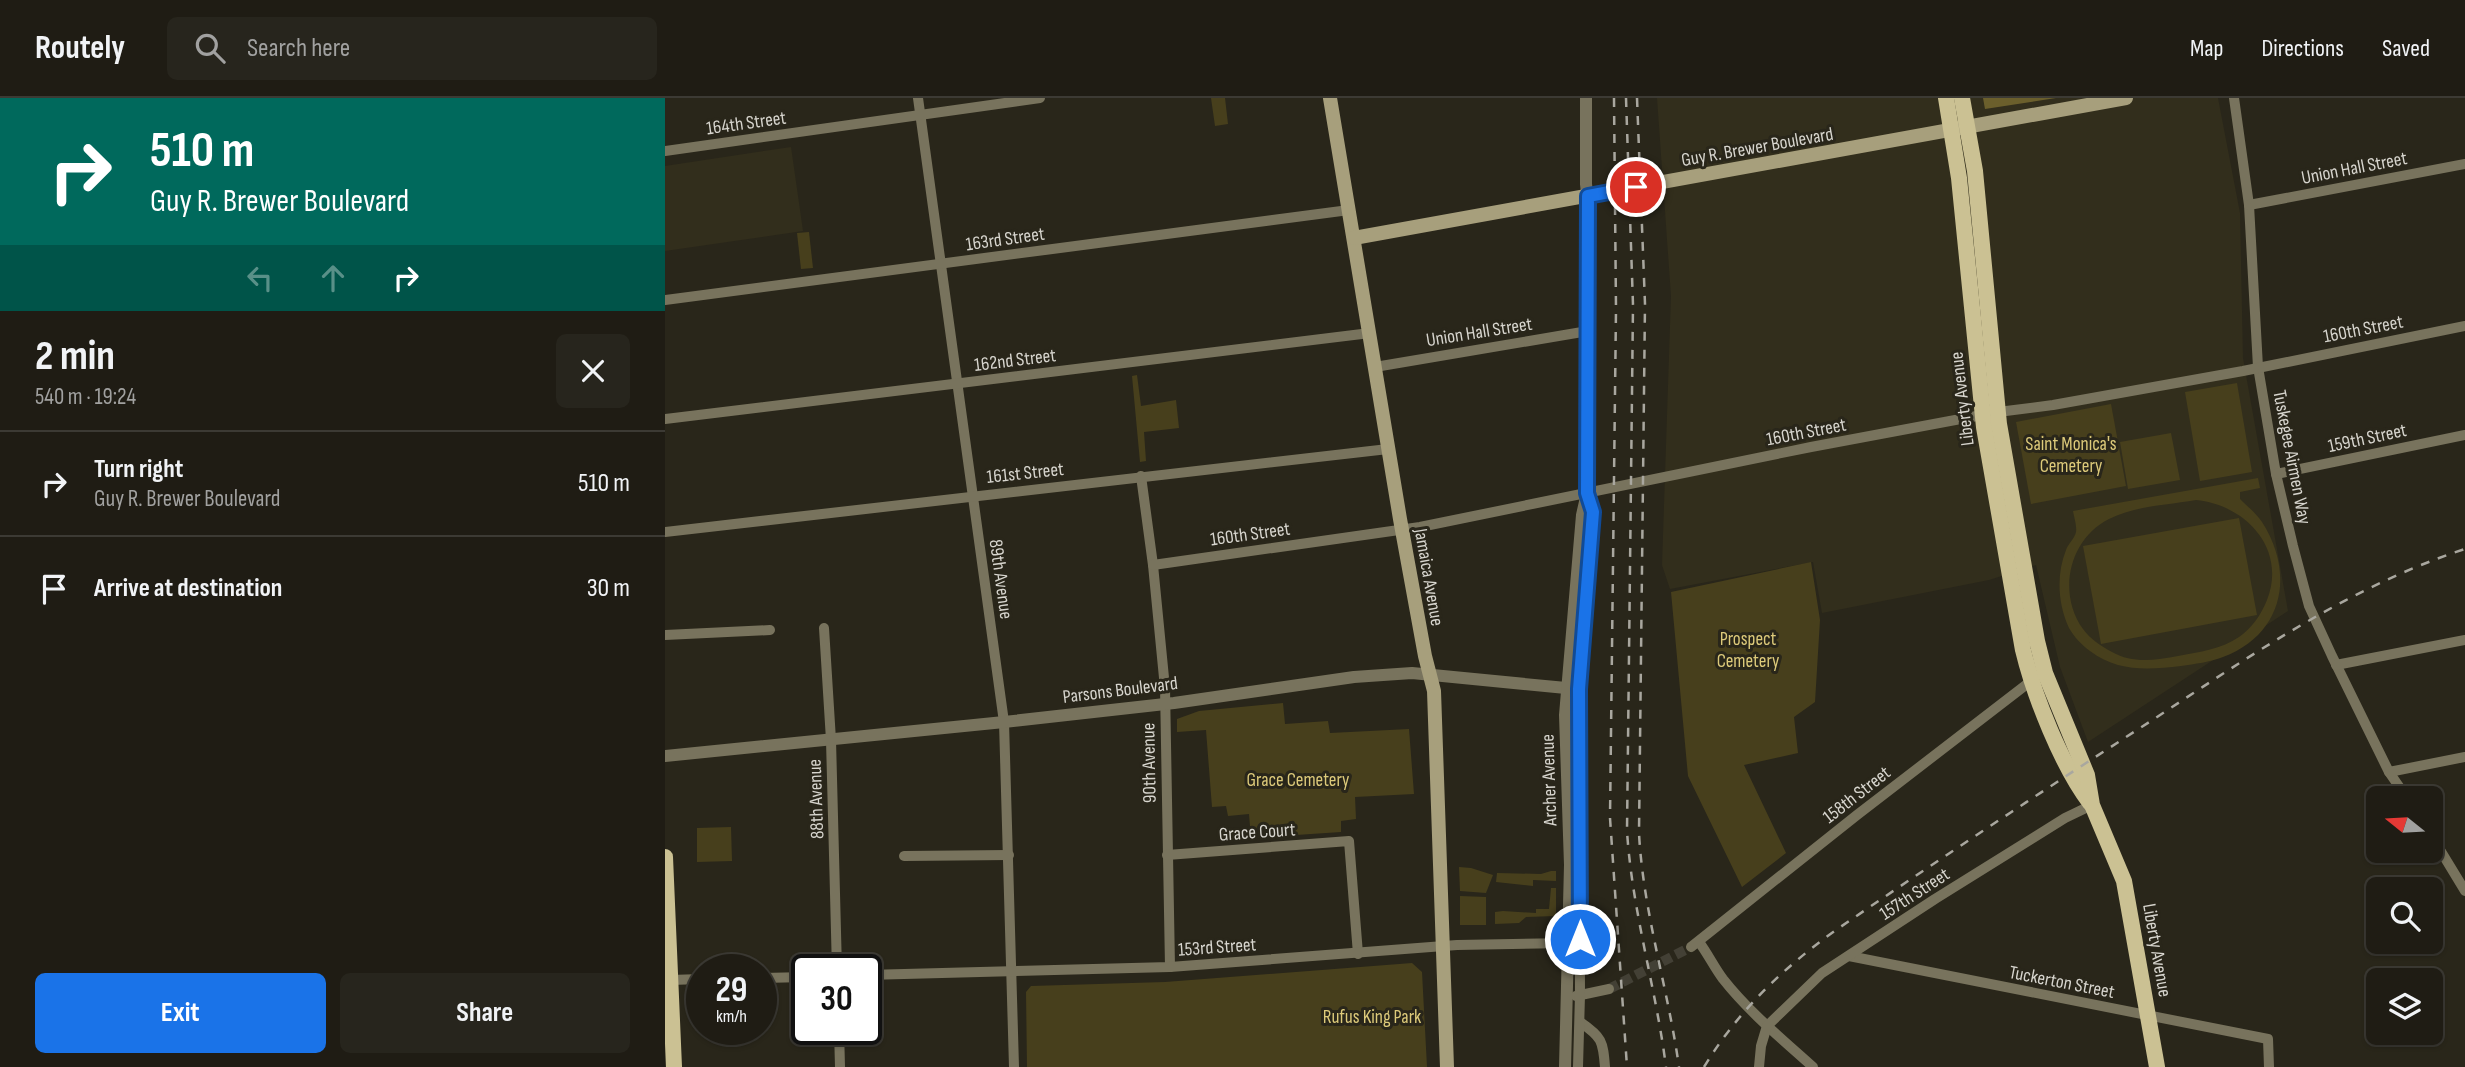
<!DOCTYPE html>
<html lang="en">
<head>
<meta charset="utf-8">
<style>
  :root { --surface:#1f1c14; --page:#27251d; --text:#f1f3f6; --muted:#a1a1a0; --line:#3c3a34; --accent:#1a73e8 }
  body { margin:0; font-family:"Sofia Sans Condensed",sans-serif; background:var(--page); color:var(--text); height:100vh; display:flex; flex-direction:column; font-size:26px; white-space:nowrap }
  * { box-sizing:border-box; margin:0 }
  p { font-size:23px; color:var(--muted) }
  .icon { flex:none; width:38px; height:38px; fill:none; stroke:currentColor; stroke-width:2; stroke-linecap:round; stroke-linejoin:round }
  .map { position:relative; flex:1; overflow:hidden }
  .sheet { display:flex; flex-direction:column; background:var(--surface); width:665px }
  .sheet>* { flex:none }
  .top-card { background:#00695c; color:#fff; overflow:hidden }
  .needle { width:46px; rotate:288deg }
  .fabs { position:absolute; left:1701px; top:688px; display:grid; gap:14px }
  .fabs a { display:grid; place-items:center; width:77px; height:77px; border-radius:10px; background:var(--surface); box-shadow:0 2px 5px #0004,0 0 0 2px var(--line); font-size:35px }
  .speed { position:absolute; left:21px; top:856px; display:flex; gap:14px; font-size:35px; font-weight:700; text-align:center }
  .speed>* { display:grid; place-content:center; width:91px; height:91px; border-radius:50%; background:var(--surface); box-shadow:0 2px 5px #0004,0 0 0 2px var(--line); line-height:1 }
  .speed small { font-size:18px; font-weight:400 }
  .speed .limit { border:4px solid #111; border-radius:10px; background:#fff; color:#111 }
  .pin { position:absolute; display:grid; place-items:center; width:60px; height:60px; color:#fff; margin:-30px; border:4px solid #fff; border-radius:50%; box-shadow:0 2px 7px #0007 }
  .me { position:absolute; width:77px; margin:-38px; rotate:0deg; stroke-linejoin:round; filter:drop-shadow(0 0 5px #0008) }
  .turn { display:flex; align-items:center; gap:24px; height:147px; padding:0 35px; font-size:32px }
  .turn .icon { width:91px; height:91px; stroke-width:2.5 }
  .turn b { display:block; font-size:49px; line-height:60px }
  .lanes { display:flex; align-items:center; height:66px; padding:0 35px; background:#0003; justify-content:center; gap:35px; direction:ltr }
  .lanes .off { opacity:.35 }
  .round { display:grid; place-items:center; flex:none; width:74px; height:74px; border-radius:10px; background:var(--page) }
  .summary { display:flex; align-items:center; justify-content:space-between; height:119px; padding:0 35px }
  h1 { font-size:42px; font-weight:700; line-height:52px }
  .cta { display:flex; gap:14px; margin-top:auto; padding:14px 35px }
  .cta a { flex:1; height:80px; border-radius:10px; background:var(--accent); color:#fff; font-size:28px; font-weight:700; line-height:80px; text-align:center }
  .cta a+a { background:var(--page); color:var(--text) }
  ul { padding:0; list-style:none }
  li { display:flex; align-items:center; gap:21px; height:105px; padding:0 35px; border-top:2px solid var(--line) }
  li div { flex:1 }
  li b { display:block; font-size:26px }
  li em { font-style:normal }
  header { display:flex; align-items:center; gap:42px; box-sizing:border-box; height:98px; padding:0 35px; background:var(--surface); border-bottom:2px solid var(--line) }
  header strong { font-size:33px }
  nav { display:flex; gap:38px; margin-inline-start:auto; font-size:24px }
  .search { width:490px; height:63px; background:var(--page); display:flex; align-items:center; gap:18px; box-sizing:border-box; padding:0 24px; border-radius:10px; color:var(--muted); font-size:26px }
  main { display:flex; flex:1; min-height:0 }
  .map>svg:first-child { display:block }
</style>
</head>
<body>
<header>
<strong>Routely</strong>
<div class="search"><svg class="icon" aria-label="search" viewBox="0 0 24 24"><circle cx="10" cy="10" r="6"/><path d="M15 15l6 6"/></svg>Search here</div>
<nav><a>Map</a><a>Directions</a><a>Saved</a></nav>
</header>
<main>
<section class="sheet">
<div class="top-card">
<div class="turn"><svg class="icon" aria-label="right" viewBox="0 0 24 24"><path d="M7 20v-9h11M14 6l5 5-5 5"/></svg><div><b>510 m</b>Guy R. Brewer Boulevard</div></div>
<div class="lanes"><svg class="icon off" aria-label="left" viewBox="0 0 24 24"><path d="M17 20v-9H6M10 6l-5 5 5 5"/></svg><svg class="icon off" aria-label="ahead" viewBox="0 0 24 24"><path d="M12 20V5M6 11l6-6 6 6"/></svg><svg class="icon" aria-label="right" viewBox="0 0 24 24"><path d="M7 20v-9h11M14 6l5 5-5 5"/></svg></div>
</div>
<div class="summary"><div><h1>2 min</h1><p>540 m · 19:24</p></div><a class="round"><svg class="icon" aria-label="close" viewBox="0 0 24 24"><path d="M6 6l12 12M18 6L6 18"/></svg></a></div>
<ul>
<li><svg class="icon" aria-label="right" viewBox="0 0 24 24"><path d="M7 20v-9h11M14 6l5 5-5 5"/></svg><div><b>Turn right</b><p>Guy R. Brewer Boulevard</p></div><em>510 m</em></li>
<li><svg class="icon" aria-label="arrive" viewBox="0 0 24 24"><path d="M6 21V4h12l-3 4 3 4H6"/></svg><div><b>Arrive at destination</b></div><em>30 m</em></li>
</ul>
<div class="cta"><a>Exit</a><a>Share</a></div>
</section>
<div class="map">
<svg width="1800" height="969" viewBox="0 0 1800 969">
  <rect width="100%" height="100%" fill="#29261a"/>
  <!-- built -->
  <g fill="#322e1c">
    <path d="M992,0h561l22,115 3,145 45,253 -200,131 -28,-75 -24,-102 -47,15 -167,33 -9,-51 -143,27 -8,-24 9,-269z"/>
    <path d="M126,49l12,84 -138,20v-85z"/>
  </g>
  <!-- green -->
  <g fill="#473f1c" fill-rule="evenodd">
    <path d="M546,0h14l3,26 -13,2z"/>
    <path d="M144,134l4,36 -12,1 -4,-36z"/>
    <path d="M472,277l4,31 35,-6 3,28 -35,4 2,29 -6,1 -8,-86z"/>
    <path d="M1572,285l15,89 -52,9 -15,-89z"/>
    <path d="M1446,306l15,82 -95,18 -15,-82z"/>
    <path d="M1506,335l9,47 -52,9 -8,-47z"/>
    <path d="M1593,380l2,10 -20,4v7c7,7 16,14 22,23 33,51 22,112 -39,135 -13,5 -28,7 -42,9 -33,4 -63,6 -91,-15 -8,-6 -16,-14 -21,-23 -11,-24 -13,-53 -3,-78 2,-6 9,-12 10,-18 1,-6 -2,-15 -3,-21zM1531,402c50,5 91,49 71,100 -6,15 -15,28 -28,37 -17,12 -40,15 -61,19 -22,4 -45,8 -66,-4 -11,-6 -22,-13 -29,-23 -26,-36 -14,-90 26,-110 25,-13 59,-14 87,-19z"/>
    <path d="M1574,420l18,97 -156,29 -18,-98z"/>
    <path d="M1146,464l9,58 -5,82 -21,15 4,36 -54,12 42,88 -44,34 -54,-111 -17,-184z"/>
    <path d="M618,605l2,21 43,-3 2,12 79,-4 5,65 -59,3 1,22 -15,2v11l-90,6 -2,-24 -21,2 -2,-10 -14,1 -6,-77 -29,2v-13l22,-8z"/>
    <path d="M66,729l1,34 -35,1v-34z"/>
    <path d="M794,769l12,1 22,7 -7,18 -26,-2z"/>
    <path d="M886,773h5v10l-23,-1v6l-37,-4 1,-9 44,1z"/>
    <path d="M886,790h5v28l-30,1 -7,6 -24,1v-12l8,-1 33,2v-4h13z"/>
    <path d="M795,798l26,1v28h-26z"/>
    <path d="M747,865l10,9 5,95h-400l-1,-75 5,-6 134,-4z"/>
  </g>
  <!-- forest -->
  <path fill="#6b5f2c" d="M1318,0h73l-71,11z"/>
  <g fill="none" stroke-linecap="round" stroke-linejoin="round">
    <!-- minor-tunnel -->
    <path stroke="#434035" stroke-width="10" stroke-dasharray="10 5" stroke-linecap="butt" d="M944,891l82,-42"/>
    <!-- minor -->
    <g stroke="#78735d" stroke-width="10">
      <path d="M253,0l86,624 10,345"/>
      <path d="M1569,0l15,107 9,162 18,107 17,72 16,60 23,50 57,116 18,26"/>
      <path d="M0,53l375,-53"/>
      <path d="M1584,107l216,-41"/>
      <path d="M0,202l684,-90"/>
      <path d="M710,269l213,-36"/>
      <path d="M0,321l705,-86"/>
      <path d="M1611,376l189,-39"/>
      <path d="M476,378l12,89 12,123 5,279"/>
      <path d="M0,434l723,-83"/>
      <path d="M488,467l267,-38 391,-80 187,-35 55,-7 190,-34 222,-45"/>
      <path d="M159,530l7,112 6,230"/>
      <path d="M0,537l105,-5"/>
      <path d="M1671,567l129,-25"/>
      <path d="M1724,674l76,-15"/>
      <path d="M1766,737l34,56"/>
      <path d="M502,757l182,-14 9,113"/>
      <path d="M239,758l105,-1"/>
      <path d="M1034,844c9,12 15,25 24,37 26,33 59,60 90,88"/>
      <path d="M1026,849l166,-132 178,-137"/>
      <path d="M1184,858l419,83 1,28"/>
      <path d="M201,877l304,-8 287,-22 112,-2"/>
      <path d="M96,880l46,-1"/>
      <path d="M5,882l32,-1"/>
      <path d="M911,898l33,-7"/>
      <path d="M915,924c22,15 23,19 25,45"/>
      <path d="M174,931l1,38"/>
      <path d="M913,969l2,-72 -1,-306 13,-177 -5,-19"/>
      <path d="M1094,969l2,-21 6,-20 55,-53 113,-74 130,-81 27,-13"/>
    </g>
    <!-- tertiary -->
    <g stroke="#78735d" stroke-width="12">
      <path d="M0,658l339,-34 170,-19 180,-26 58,-4 154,15"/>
      <path d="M900,969l5,-202 -5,-150 17,-200 5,-22 2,-283 -3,-26v-86"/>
    </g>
    <!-- secondary -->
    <g stroke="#a79f7c" stroke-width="14">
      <path d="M665,0l70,421 25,137 9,35 13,376"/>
      <path d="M689,140l772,-140"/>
    </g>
    <!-- primary -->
    <g stroke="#cbc193" stroke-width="16">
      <path d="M1281,0l13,80 25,249 39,223c11,46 39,116 67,153"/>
      <path d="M1297,0l13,73 24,253 38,217 8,32 42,102 5,30 32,76 33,186"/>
      <path d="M0,759l9,210"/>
    </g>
    <!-- rail -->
    <g stroke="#a9a79f" stroke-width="2.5" stroke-dasharray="9 9" stroke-linecap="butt">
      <path d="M949,0l2,211 -6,509 17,249"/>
      <path d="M961,0l7,207 -6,526c5,80 29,157 39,236"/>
      <path d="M972,0l8,206 -6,529c4,79 29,155 40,234"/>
      <path d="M1039,969c34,-56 79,-99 132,-137 105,-72 211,-142 318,-211 99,-65 197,-133 311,-170"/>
    </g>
  </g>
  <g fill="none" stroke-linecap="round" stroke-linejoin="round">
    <!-- route casing -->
    <g stroke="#114b97" stroke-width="18">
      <path id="route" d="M915,841l-1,-250 14,-177 -6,-19 1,-297 48,-9"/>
    </g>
    <!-- route -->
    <use href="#route" stroke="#1a73e8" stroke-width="12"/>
  </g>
  <g text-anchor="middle" stroke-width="6" stroke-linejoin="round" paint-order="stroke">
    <!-- street labels -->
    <g font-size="19" fill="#d7d5ce" stroke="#29261a">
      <text transform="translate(81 24) rotate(-8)" y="7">164th Street</text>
      <text transform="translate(1092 48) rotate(-10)" y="7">Guy R. Brewer Boulevard</text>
      <text transform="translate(1689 69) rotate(-11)" y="7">Union Hall Street</text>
      <text transform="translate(340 140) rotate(-8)" y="7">163rd Street</text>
      <text transform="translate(1698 230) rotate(-11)" y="7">160th Street</text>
      <text transform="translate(814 233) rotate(-9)" y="7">Union Hall Street</text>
      <text transform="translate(350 261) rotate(-7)" y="7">162nd Street</text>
      <text transform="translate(1296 301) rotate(-97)" y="7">Liberty Avenue</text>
      <text transform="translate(1141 333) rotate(-11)" y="7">160th Street</text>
      <text transform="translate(1702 339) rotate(-12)" y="7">159th Street</text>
      <text transform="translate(1628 359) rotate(79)" y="7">Tuskegee Airmen Way</text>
      <text transform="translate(360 374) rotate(-6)" y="7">161st Street</text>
      <text transform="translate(585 435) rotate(-8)" y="7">160th Street</text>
      <text transform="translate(765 479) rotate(80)" y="7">Jamaica Avenue</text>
      <text transform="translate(337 481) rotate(82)" y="7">89th Avenue</text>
      <text transform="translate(455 591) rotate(-7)" y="7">Parsons Boulevard</text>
      <text transform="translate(483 665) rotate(-91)" y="7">90th Avenue</text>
      <text transform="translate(883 682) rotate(-92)" y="7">Archer Avenue</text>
      <text transform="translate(1191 696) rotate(-38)" y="7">158th Street</text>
      <text transform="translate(150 701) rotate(-92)" y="7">88th Avenue</text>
      <text transform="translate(592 733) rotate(-4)" y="7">Grace Court</text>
      <text transform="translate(1249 795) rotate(-33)" y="7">157th Street</text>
      <text transform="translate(552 848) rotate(-4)" y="7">153rd Street</text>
      <text transform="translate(1493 852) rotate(80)" y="7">Liberty Avenue</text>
      <text transform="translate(1397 883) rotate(11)" y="7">Tuckerton Street</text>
    </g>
    <!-- park labels -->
    <g font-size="19" fill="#ddca7a" stroke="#29261a">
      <text x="1406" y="352">Saint Monica's<tspan x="1406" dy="22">Cemetery</tspan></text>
      <text x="1083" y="547">Prospect<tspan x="1083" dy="22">Cemetery</tspan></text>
      <text x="633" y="688">Grace Cemetery</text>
      <text x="707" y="925">Rufus King Park</text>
    </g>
  </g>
</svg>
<div class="fabs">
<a><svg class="needle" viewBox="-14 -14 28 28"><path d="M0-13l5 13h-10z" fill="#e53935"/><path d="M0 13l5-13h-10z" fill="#a1a1a0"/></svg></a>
<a><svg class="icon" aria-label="search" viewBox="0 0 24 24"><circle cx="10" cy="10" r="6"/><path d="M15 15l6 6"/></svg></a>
<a><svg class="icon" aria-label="layers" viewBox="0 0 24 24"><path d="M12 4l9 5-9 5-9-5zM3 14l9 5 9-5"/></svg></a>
</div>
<div class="speed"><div>29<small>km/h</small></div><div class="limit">30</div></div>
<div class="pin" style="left:971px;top:89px;background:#d93025"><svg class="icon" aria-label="arrive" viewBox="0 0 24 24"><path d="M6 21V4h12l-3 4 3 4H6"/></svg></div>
<svg class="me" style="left:915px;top:841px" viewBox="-20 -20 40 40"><circle r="17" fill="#1a73e8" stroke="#fff" stroke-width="3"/><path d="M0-11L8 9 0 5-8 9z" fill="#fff"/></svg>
</div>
</main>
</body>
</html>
